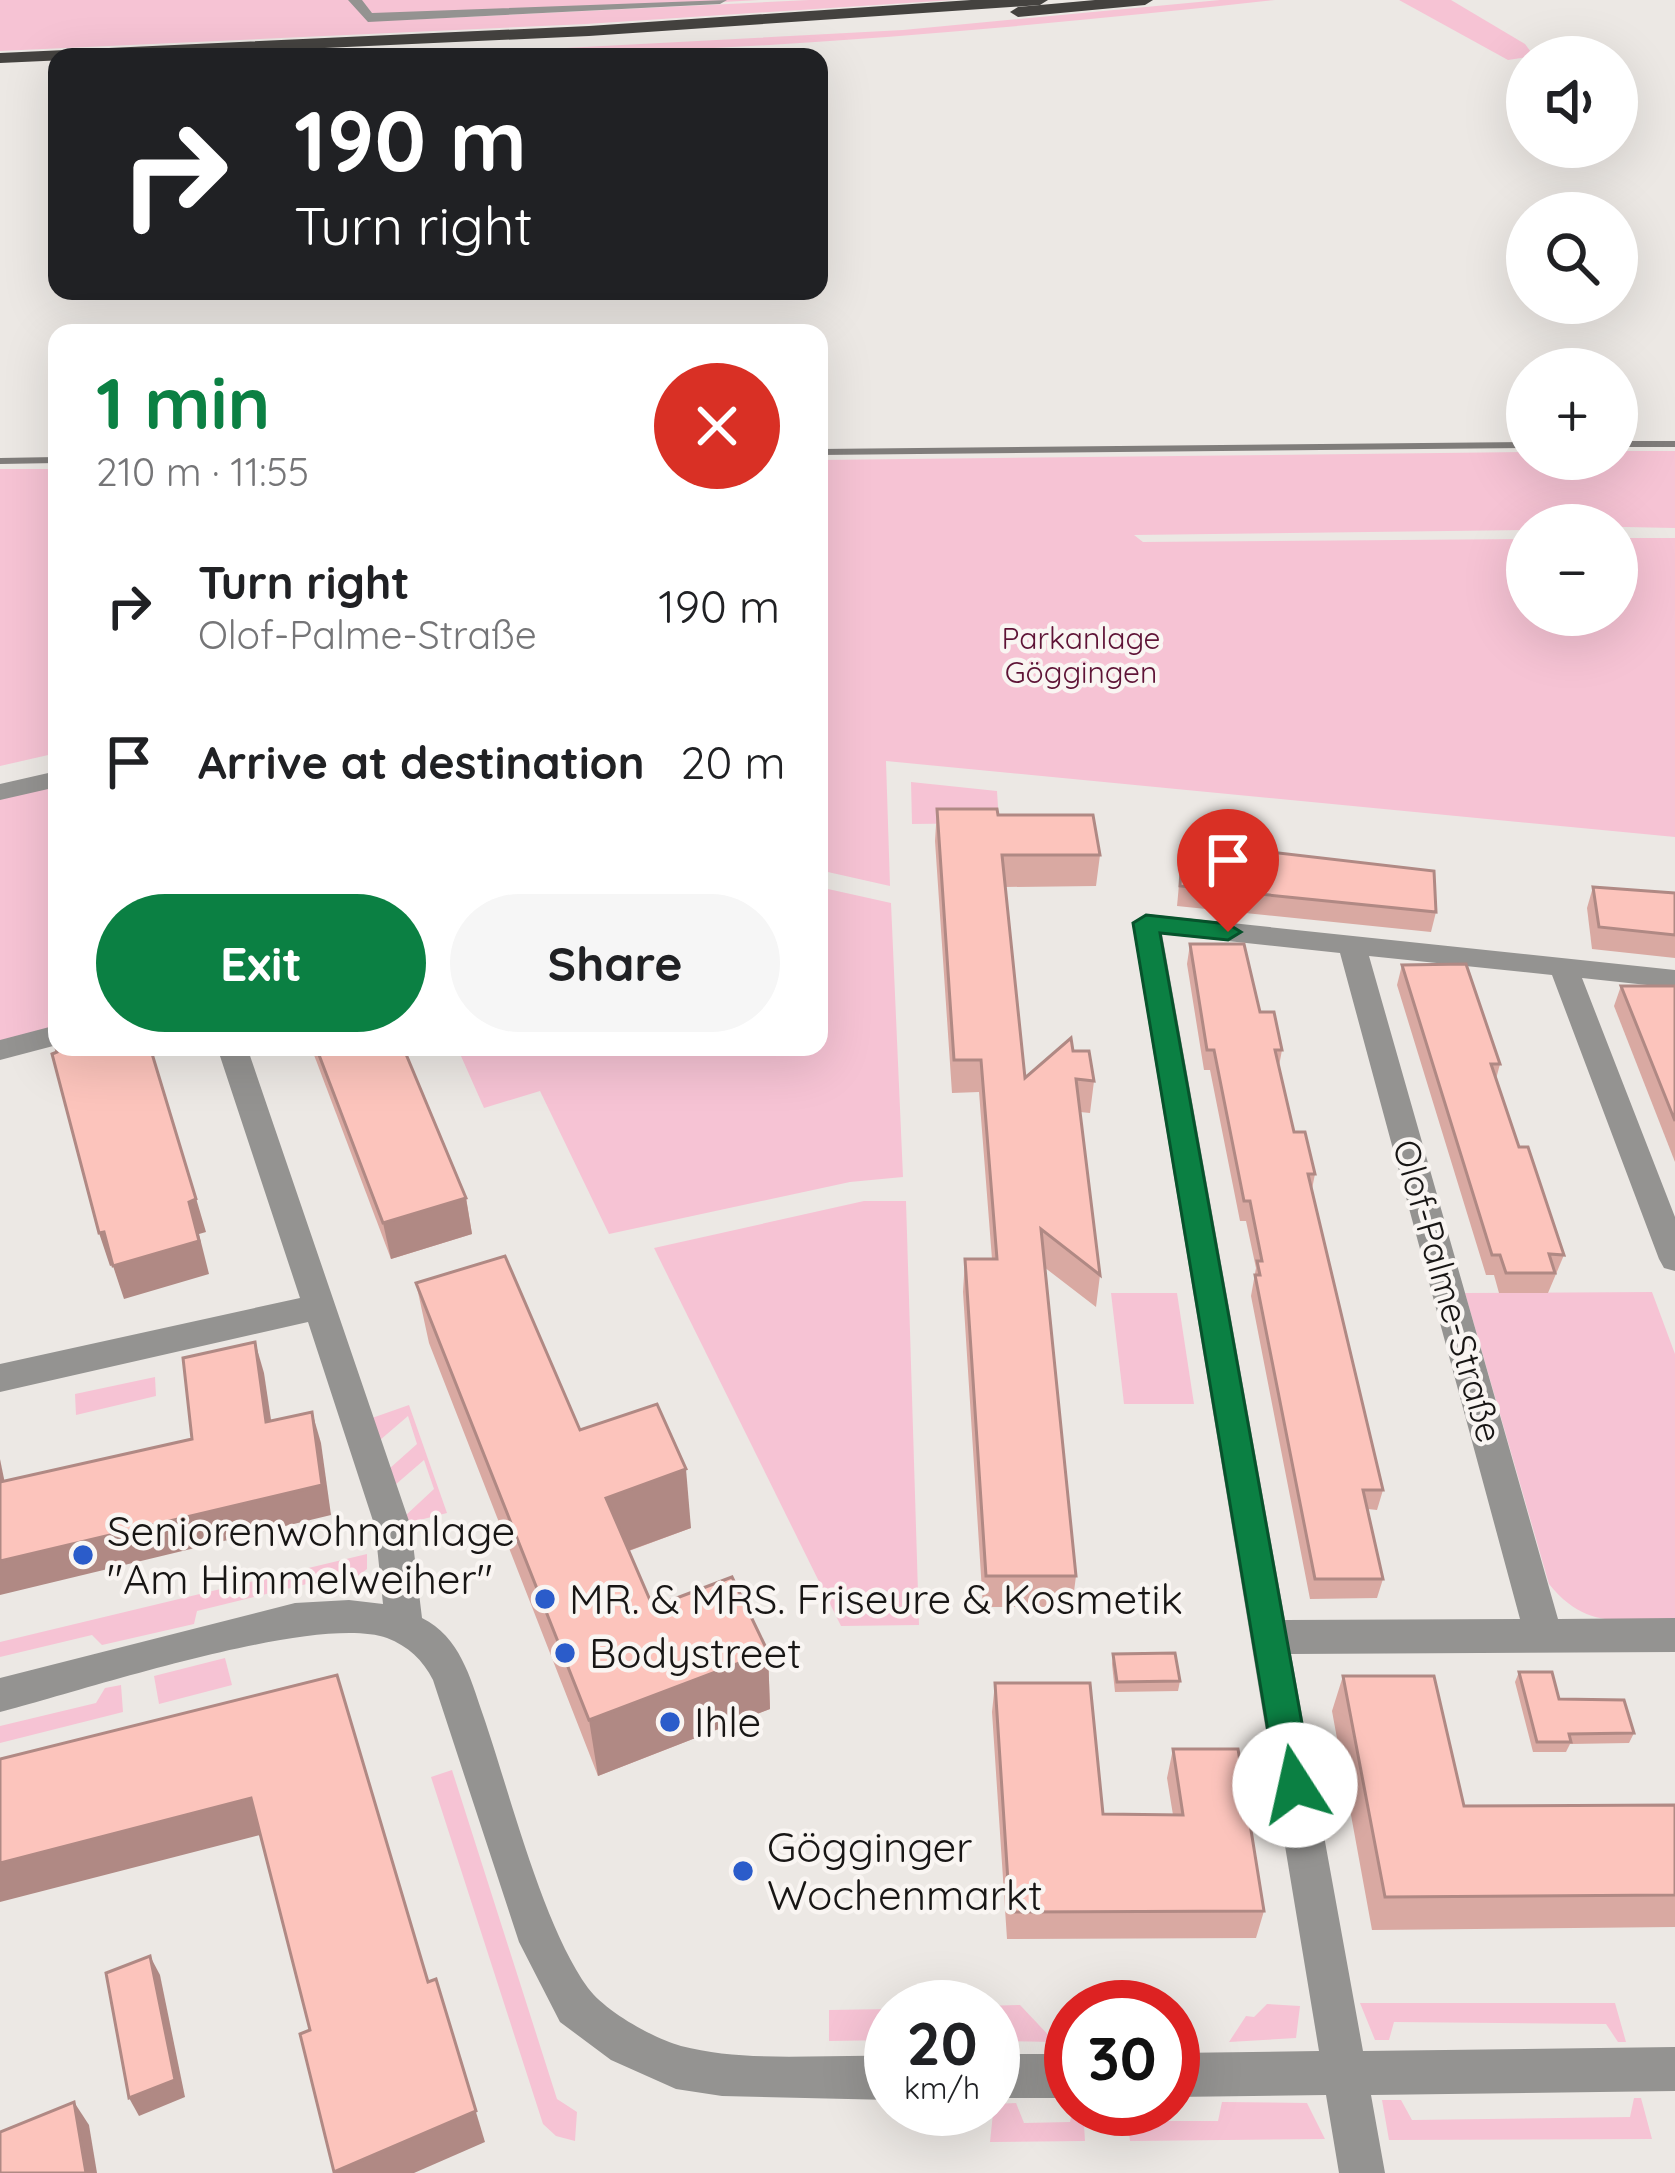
<!DOCTYPE html>
<html lang="en">
<head>
<meta charset="utf-8">
<style>
  :root { --surface:#fff; --page:#f6f6f6; --text:#202124; --muted:#757577; --accent:#0b8043 }
  body { margin:0; font-family:Quicksand,sans-serif; background:var(--page); color:var(--text); height:100vh; display:flex; flex-direction:column; font-size:45px; white-space:nowrap }
  * { box-sizing:border-box; margin:0 }
  p { font-size:39px; color:var(--muted) }
  .icon { flex:none; width:66px; height:66px; fill:none; stroke:currentColor; stroke-width:2; stroke-linecap:round; stroke-linejoin:round }
  .map { position:relative; flex:1; overflow:hidden }
  .panel { position:absolute; left:48px; top:324px; width:780px; height:732px; display:flex; flex-direction:column; background:var(--surface); border-radius:24px; box-shadow:0 12px 48px #0002 }
  .panel>* { flex:none }
  .guide { position:absolute; left:48px; top:48px; width:780px; height:252px; border-radius:24px; box-shadow:0 12px 48px #0002; background:#202124; color:#fff; overflow:hidden }
  .tools { position:absolute; left:1506px; top:36px; display:grid; gap:24px }
  .tools a { display:grid; place-items:center; width:132px; height:132px; border-radius:50%; background:var(--surface); box-shadow:0 12px 48px #0002; font-size:60px }
  .speed { position:absolute; left:864px; top:1980px; display:flex; gap:24px; font-size:60px; font-weight:700; text-align:center }
  .speed>* { display:grid; place-content:center; width:156px; height:156px; border-radius:50%; background:var(--surface); box-shadow:0 12px 48px #0002; line-height:1 }
  .speed small { font-size:30px; font-weight:400 }
  .speed .limit { border:18px solid #d22; background:#fff; color:#111 }
  .pin { position:absolute; display:grid; place-items:center; width:102px; height:102px; color:#fff; margin:-123px -51px; border-radius:50% 50% 50% 0; rotate:-45deg; box-shadow:0 0 12px #0007 }
  .pin .icon { rotate:45deg }
  .me { position:absolute; width:132px; margin:-66px; rotate:350deg; stroke-linejoin:round; filter:drop-shadow(0 0 9px #0008) }
  .turn { display:flex; align-items:center; gap:42px; height:252px; padding:0 48px; font-size:54px }
  .turn .icon { width:156px; height:156px; stroke-width:2.5 }
  .turn b { display:block; font-size:84px; line-height:102px }
  .round { display:grid; place-items:center; flex:none; width:126px; height:126px; border-radius:63px; background:var(--page) }
  .summary { display:flex; align-items:center; justify-content:space-between; height:204px; padding:0 48px }
  h1 { font-size:72px; font-weight:700; line-height:90px; color:var(--accent) }
  .cta { display:flex; gap:24px; margin-top:auto; padding:24px 48px }
  .cta a { flex:1; height:138px; border-radius:72px; background:var(--accent); color:#fff; font-size:48px; font-weight:700; line-height:138px; text-align:center }
  .cta a+a { background:var(--page); color:var(--text) }
  ul { padding:0; list-style:none }
  li { display:flex; align-items:center; gap:36px; height:156px; padding:0 48px }
  li div { flex:1 }
  li b { display:block; font-size:45px }
  li em { font-style:normal }
  .map>svg:first-child { display:block }
</style>
</head>
<body>
<div class="map">
<svg width="1675" height="2173" viewBox="0 0 1675 2173">
  <rect width="100%" height="100%" fill="#ece8e4"/>
  <!-- green -->
  <g fill="#f6c3d4">
    <path d="M0,0h759l-356,20 406,-20h143l-366,24 -586,27z"/>
    <path d="M1220,0h55c-292,32 -583,57 -877,57l505,-27z"/>
    <path d="M1399,0h52l74,44 9,12 -26,4z"/>
    <path d="M1617,451h58v77l-148,-3v5l-393,5 9,7 384,-3v76h90v-77h58v299l-789,-76 4,125 -71,-16v-410l708,-8v7h90z"/>
    <path d="M0,469h57v284l-57,13z"/>
    <path d="M911,782l86,9 2,32 -87,1z"/>
    <path d="M57,784v242l-57,15v-243z"/>
    <path d="M819,887l72,16 12,274 -53,5 -241,52 -69,-143 -56,17 -27,-61h362z"/>
    <path d="M864,1201h42l13,424 -78,1 -187,-378z"/>
    <path d="M1652,1292l23,62v265c-54,1 -89,11 -126,-35l-84,-291z"/>
    <path d="M1111,1293h66l17,111h-70z"/>
    <path d="M155,1377l1,19 -80,19 -1,-21z"/>
    <path d="M409,1405l38,108 -39,10 -3,-7 29,-27 -10,-29 -29,25 -6,-16 28,-25 -9,-28 -28,24 -8,-22z"/>
    <path d="M367,1554v15l-25,19 -11,-10 -134,33 -3,13 -92,21 -10,-10 -92,22v-15z"/>
    <path d="M225,1658l7,27 -73,19 -5,-28z"/>
    <path d="M121,1685l2,27 -123,31v-17l96,-23 9,-15z"/>
    <path d="M452,1770l105,329 20,13 -2,29 -19,-5 -13,-12 -112,-347z"/>
    <path d="M1360,2003h255l11,39h-8l-12,-18 -212,-2 -5,18h-14z"/>
    <path d="M1267,2004l33,2 -4,32 -67,4 17,-26 8,1z"/>
    <path d="M1020,2005l35,37 -62,-1v-34l-11,-1z"/>
    <path d="M891,2009v31l-62,1v-31z"/>
    <path d="M1634,2098h7l11,41 -263,1 -7,-40h19l11,20 218,-3z"/>
    <path d="M1222,2102l85,1 18,36 -195,2 -4,-32h36l4,12h52z"/>
    <path d="M1016,2103l8,20 46,-1 3,-13h10l2,32 -95,1 4,-38z"/>
  </g>
  <g fill="none" stroke-linecap="round" stroke-linejoin="round">
    <!-- minor -->
    <g fill="#949391" fill-rule="evenodd">
      <path d="M348,0h14l10,13 355,-13 -7,4 -352,18z"/>
      <path d="M57,771v16l-57,13v-16z"/>
      <path d="M1146,914l529,56v18l-93,-10 93,239v54l-11,-3 -5,-9 -107,-284 -183,-19 189,663 117,-1v34l-384,2 72,397 312,-4v44l-304,4 14,78h-46l-13,-78 -153,2v-44l146,-2 -187,-1128zM1162,934l178,19 180,666 -235,1z"/>
      <path d="M57,1025v20l-57,15v-20z"/>
      <path d="M217,1047h30l164,480 11,91c38,19 48,59 61,97 27,78 59,209 105,273 18,24 65,50 93,58 65,17 143,8 210,10v44l-169,-4 -46,-7 -65,-29 -51,-38 -41,-80 -86,-262c-10,-20 -25,-34 -46,-42 -73,-25 -304,53 -387,74v-34l295,-75 54,-3 34,4 -8,-77 -67,-205 -308,70v-28l300,-66z"/>
      <rect x="993" y="2054" width="78" height="44"/>
    </g>
    <!-- trunk -->
    <g fill="#44423f" fill-rule="evenodd">
      <path d="M971,0h77l-8,5 -451,31 -589,27v-10l589,-27z"/>
      <path d="M1095,0h58l-8,5 -127,12 -8,-5 8,-5z"/>
    </g>
    <!-- rail -->
    <g stroke="#807d7b" stroke-width="6">
      <path d="M1617,444h58"/>
      <path d="M819,452l708,-7"/>
      <path d="M0,461l57,-1"/>
    </g>
  </g>
  <!-- wall -->
  <g fill="#d9a9a2">
    <path d="M937,809l163,46 -4,31 -91,1 20,191 48,-27 21,30 -4,32 -10,-1 20,163 -4,32 -52,-40 32,309 -4,31h-89l-20,-315 2,-33h27l-13,-167 -27,1 -17,-252z"/>
    <path d="M1183,842l253,70 -5,20 -254,-26z"/>
    <path d="M1593,887l82,6v65l-83,-9 -5,-41z"/>
    <path d="M1190,944l70,68 22,38 -3,16 15,66 21,42 -3,15 71,301 -6,20 -9,-1 15,70 -6,19 -67,1 -59,-303 5,-28 -10,-47h-6l-30,-151h-6l-17,-106z"/>
    <path d="M1402,965l98,99 -4,15 23,68 45,108 -16,38h-49l-5,-18h-8l-89,-290z"/>
    <path d="M1621,986h54v176l-61,-156z"/>
    <path d="M311,1047h92l63,151 6,36 -81,25z"/>
    <path d="M416,1283l275,245 -62,23 24,56 115,45 2,57 -172,67 -169,-433z"/>
    <path d="M1113,1654l67,27 -2,10 -63,1 -3,-28z"/>
    <path d="M1519,1672l40,27 75,34 -5,10 -59,1 -4,8h-33l-18,-70z"/>
    <path d="M1343,1676l121,130 211,-1v122l-303,3 -40,-219z"/>
    <path d="M995,1683l108,131 70,1 -6,-37 6,-29 91,162 -8,27 -249,1 -15,-227z"/>
  </g>
  <!-- shaded-wall -->
  <g fill="#b08984">
    <path d="M188,1171l18,61 -7,2 10,40 -85,25 -11,-33 76,-64z"/>
    <path d="M466,1198l6,36 -81,25 -8,-36z"/>
    <path d="M104,1232l12,32 -6,2 -11,-33z"/>
    <path d="M255,1342l9,31 12,80 -10,-31z"/>
    <path d="M312,1412l9,31 10,72 -331,80v-34z"/>
    <path d="M0,1459l11,54 -11,-23z"/>
    <path d="M686,1469l5,59 -77,28 -8,-58z"/>
    <path d="M768,1652l2,57 -172,67 -9,-56z"/>
    <path d="M251,1798l13,36 -264,68v-39z"/>
    <path d="M150,1956l10,19 25,122 -46,19 -10,-18z"/>
    <path d="M436,1979l49,163 -71,31h-79z"/>
    <path d="M74,2102l15,23 8,48h-11z"/>
  </g>
  <!-- building -->
  <g fill="#fcc4bc" stroke="#b08984" stroke-width="3">
    <path d="M937,809h60l1,6h95l7,40h-98l23,223 46,-40 2,13h16l5,30 -18,-2 24,196 -59,-46 35,347h-90l-21,-317h32l-16,-199h-27z"/>
    <path d="M1183,842l251,29 2,41 -256,-26z"/>
    <path d="M1593,887l82,6v42l-76,-8z"/>
    <path d="M1190,944h54l16,68h14l8,38h-7l19,82h11l10,42h-7l75,316h-20l20,89h-68l-60,-304h5l-3,-14h5l-12,-60h-6l-30,-151h-7z"/>
    <path d="M1466,964l34,100h-9l28,83h9l36,108 -15,-1 6,19h-49l-6,-18h-8l-90,-290z"/>
    <path d="M1621,986h54v135z"/>
    <path d="M57,1022v25h93l46,152 -7,3 10,39 -86,25 -9,-34 -5,1 -47,-179 5,-2 -7,-28z"/>
    <path d="M316,1047h87l63,151 -83,25z"/>
    <path d="M505,1256l75,174 77,-26 29,65 -80,29 47,109 79,-30 36,75 -179,68 -173,-437z"/>
    <path d="M255,1342l11,80 46,-10 10,73 -322,76v-79l192,-43 -9,-81z"/>
    <path d="M1175,1653l5,28 -63,1 -4,-28z"/>
    <path d="M1519,1672h33l7,27 65,1 10,33 -65,1 2,8h-34z"/>
    <path d="M337,1675l91,307 8,-3 40,132 -142,61 -34,-138 10,-4 -59,-232 -251,65v-104z"/>
    <path d="M1343,1676h91l30,130 211,-1v90l-290,2z"/>
    <path d="M995,1683h95l13,131 80,1 -10,-66h65l26,162 -254,1z"/>
    <path d="M150,1956l25,124 -46,18 -23,-125z"/>
    <path d="M74,2102l12,71h-86v-41z"/>
  </g>
  <!-- route -->
  <path fill="#0b8043" stroke="#07532c" stroke-width="3" d="M1146,915l82,9 13,8 -13,8 -68,-7 153,852 -5,12 -13,5 -13,-5 -5,-12 -144,-862z"/>
  <!-- markers -->
  <g fill="#2b5cca" stroke="#f9f5f2" stroke-width="4.5">
    <circle cx="83" cy="1555" r="12"/>
    <circle cx="545" cy="1599" r="12"/>
    <circle cx="565" cy="1653" r="12"/>
    <circle cx="670" cy="1722" r="12"/>
    <circle cx="743" cy="1871" r="12"/>
  </g>
  <g text-anchor="middle" stroke-width="9" stroke-linejoin="round" paint-order="stroke">
    <!-- far-park labels -->
    <g font-size="30" fill="#5e1336" stroke="#f9f5f2">
      <text x="1081" y="649">Parkanlage<tspan x="1081" dy="34">Göggingen</tspan></text>
    </g>
    <!-- street labels -->
    <g font-size="36" fill="#181615" stroke="#f9f5f2">
      <text transform="translate(1448 1291) rotate(74)" y="13">Olof-Palme-Straße</text>
    </g>
    <!-- near-poi labels -->
    <g font-size="42" fill="#181615" stroke="#f9f5f2" text-anchor="start">
      <text x="107" y="1546">Seniorenwohnanlage<tspan x="107" dy="48">"Am Himmelweiher"</tspan></text>
      <text x="569" y="1614">MR. &amp; MRS. Friseure &amp; Kosmetik</text>
      <text x="589" y="1668">Bodystreet</text>
      <text x="694" y="1737">Ihle</text>
      <text x="767" y="1862">Gögginger<tspan x="767" dy="48">Wochenmarkt</tspan></text>
    </g>
  </g>
</svg>
<div class="tools">
<a><svg class="icon" aria-label="sound" viewBox="0 0 24 24"><path d="M4 9h4l5-4v14l-5-4H4zM17 9q2 3 0 6"/></svg></a>
<a><svg class="icon" aria-label="search" viewBox="0 0 24 24"><circle cx="10" cy="10" r="6"/><path d="M15 15l6 6"/></svg></a>
<a>+</a>
<a>−</a>
</div>
<div class="speed"><div>20<small>km/h</small></div><div class="limit">30</div></div>
<div class="pin" style="left:1228px;top:932px;background:#d93025"><svg class="icon" aria-label="arrive" viewBox="0 0 24 24"><path d="M6 21V4h12l-3 4 3 4H6"/></svg></div>
<svg class="me" style="left:1295px;top:1785px" viewBox="-20 -20 40 40"><circle r="19" fill="#fff"/><path d="M0-13L10 11 0 6-10 11z" fill="#0b8043"/></svg>
<div class="guide">
<div class="turn"><svg class="icon" aria-label="right" viewBox="0 0 24 24"><path d="M7 20v-9h11M14 6l5 5-5 5"/></svg><div><b>190 m</b>Turn right</div></div>
</div>
<section class="panel">
<div class="summary"><div><h1>1 min</h1><p>210 m · 11:55</p></div><a class="round" style="background:#d93025;color:#fff"><svg class="icon" aria-label="close" viewBox="0 0 24 24"><path d="M6 6l12 12M18 6L6 18"/></svg></a></div>
<ul>
<li><svg class="icon" aria-label="right" viewBox="0 0 24 24"><path d="M7 20v-9h11M14 6l5 5-5 5"/></svg><div><b>Turn right</b><p>Olof-Palme-Straße</p></div><em>190 m</em></li>
<li><svg class="icon" aria-label="arrive" viewBox="0 0 24 24"><path d="M6 21V4h12l-3 4 3 4H6"/></svg><div><b>Arrive at destination</b></div><em>20 m</em></li>
</ul>
<div class="cta"><a>Exit</a><a>Share</a></div>
</section>
</div>
</body>
</html>
